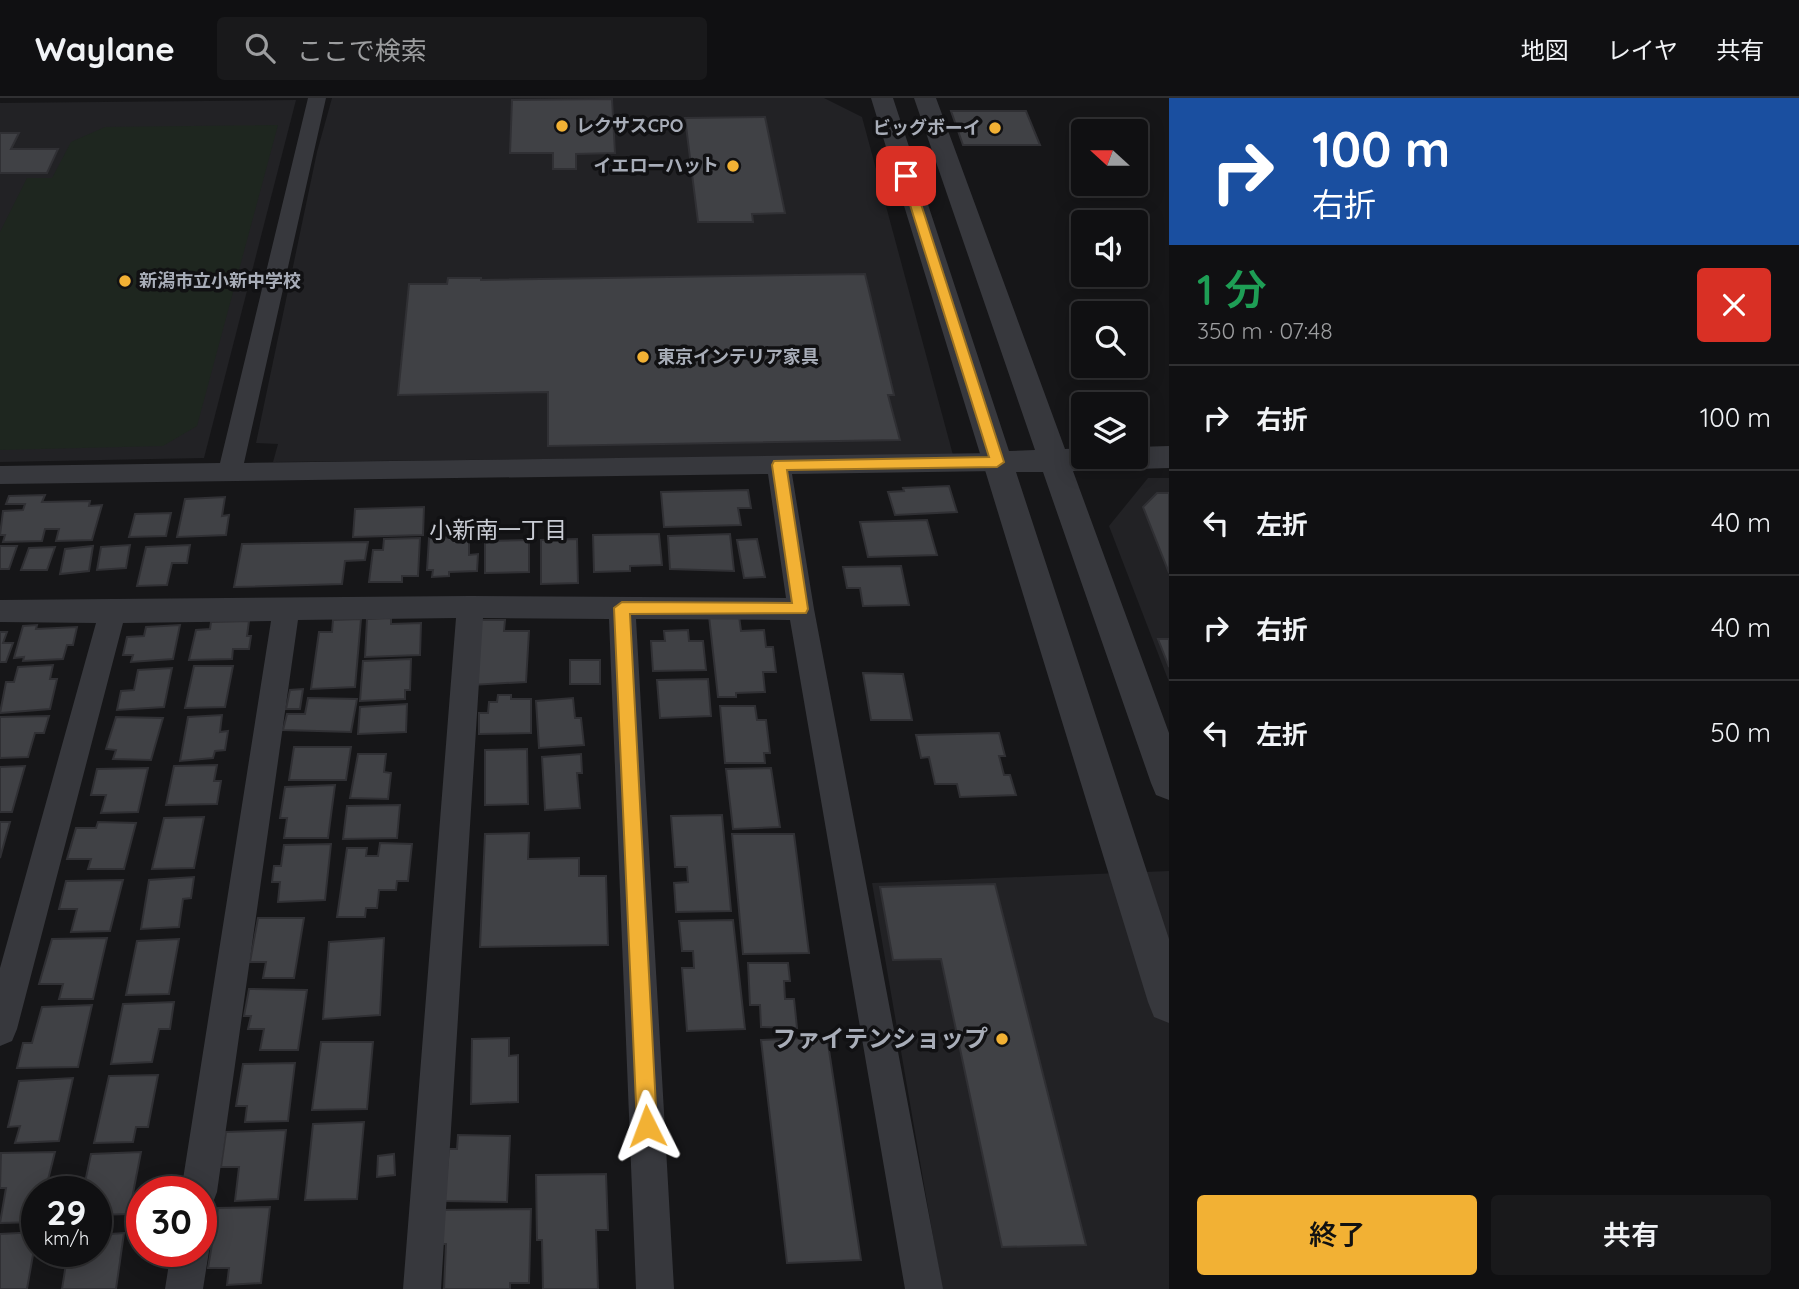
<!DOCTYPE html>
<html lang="ja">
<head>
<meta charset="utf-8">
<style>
  :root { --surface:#101012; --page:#19191b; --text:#f1f3f6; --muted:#9c9d9f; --line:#303032; --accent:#f2b134 }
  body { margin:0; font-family:Quicksand,"Noto Sans JP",sans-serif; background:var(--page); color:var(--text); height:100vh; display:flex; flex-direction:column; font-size:26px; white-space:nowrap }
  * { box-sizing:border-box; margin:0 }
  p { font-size:23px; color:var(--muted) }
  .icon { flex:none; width:38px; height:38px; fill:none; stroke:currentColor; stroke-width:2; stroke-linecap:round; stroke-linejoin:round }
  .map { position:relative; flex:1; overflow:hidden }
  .panel { display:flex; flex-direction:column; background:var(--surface); width:630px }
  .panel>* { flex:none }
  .guide { background:#1a4fa0; color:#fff; overflow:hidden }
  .needle { width:46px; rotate:291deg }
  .buttons { position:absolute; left:1071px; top:21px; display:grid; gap:14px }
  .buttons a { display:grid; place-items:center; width:77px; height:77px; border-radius:7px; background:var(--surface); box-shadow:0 4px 18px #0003,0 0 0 2px var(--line); font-size:35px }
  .speed { position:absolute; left:21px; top:1078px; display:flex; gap:14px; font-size:35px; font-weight:700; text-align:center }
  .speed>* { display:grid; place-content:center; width:91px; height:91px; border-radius:50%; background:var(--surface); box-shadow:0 4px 18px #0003,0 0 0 2px var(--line); line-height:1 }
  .speed small { font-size:18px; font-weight:400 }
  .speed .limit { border:10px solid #d22; background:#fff; color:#111 }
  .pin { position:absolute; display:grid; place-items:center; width:60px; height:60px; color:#fff; margin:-30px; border-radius:14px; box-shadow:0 4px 10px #0006 }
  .me { position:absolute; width:77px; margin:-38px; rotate:357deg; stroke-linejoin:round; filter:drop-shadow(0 0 5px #0008) }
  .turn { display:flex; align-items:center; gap:24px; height:147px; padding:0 28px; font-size:32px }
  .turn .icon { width:91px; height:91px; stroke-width:2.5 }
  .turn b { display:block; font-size:49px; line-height:60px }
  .round { display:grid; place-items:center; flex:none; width:74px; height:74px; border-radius:7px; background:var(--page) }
  .overview { display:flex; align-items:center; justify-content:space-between; height:119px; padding:0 28px }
  h1 { font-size:42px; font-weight:600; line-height:52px; color:#1e9e55 }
  .primary-button { display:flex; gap:14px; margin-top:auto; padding:14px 28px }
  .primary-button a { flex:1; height:80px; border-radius:7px; background:var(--accent); color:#111; font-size:28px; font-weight:600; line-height:80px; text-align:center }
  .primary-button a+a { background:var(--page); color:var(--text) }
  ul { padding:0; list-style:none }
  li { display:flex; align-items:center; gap:21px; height:105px; padding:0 28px; border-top:2px solid var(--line) }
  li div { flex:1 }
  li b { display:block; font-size:26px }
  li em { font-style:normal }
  header { display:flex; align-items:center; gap:42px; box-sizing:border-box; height:98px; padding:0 35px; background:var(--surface); border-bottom:2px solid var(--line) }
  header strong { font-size:33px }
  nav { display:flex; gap:38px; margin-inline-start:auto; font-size:24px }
  .search { width:490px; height:63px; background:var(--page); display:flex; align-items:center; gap:18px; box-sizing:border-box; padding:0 24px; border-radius:7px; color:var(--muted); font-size:26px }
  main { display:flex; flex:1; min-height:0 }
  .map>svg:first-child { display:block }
</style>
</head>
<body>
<header>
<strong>Waylane</strong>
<div class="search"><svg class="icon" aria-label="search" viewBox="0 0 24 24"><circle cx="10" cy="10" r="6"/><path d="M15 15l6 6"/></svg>ここで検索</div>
<nav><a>地図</a><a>レイヤ</a><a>共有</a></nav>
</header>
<main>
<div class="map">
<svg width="1169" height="1191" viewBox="0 0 1169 1191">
  <rect width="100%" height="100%" fill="#161618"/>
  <!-- built -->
  <g fill="#222225">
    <path d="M332,0h492l38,19 91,338 -680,7 5,-18 -22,-1 61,-291z"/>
    <path d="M296,2l-92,358 -204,4v-359z"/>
    <path d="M1148,380h21v204l-60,-156z"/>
    <path d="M1169,773v418h-227l-70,-406z"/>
  </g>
  <!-- green -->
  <path fill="#1e261f" d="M278,27l-81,301 -34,20 -163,4v-218l27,-54h25l19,-36 34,-15z"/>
  <!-- building -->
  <g fill="#404145" stroke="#303034" stroke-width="2">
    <path d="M612,1l3,54 -39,1v15h-23v-16h-43l2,-53z"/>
    <path d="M951,13h75l14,34h-77z"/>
    <path d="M765,19l20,96 -33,1 1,8h-55l-13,-104z"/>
    <path d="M0,35h19l-8,16h47l-11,24h-47z"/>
    <path d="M865,176l29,121h-6l12,45 -352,6v-54l-150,3 11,-111h38l1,-6h33v2z"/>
    <path d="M949,388l8,26 -62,3 -7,-23 16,-1 -1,-3z"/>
    <path d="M748,392l3,18h-13l3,17 -77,2 -3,-35z"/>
    <path d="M1157,395h12v80l-26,-66z"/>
    <path d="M45,397l-3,7 48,-1 -1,5 13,-1 -10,35 -36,1 3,-12h-14l-3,12 -39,1 2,-7h-5l3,-24 20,-1 2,-6h-19l3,-8z"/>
    <path d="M225,399l-3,19 7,-1 -3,20 -49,2 8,-38z"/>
    <path d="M424,409l-1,28 -70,2 2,-28z"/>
    <path d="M171,415l-5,23 -37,1 6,-23z"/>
    <path d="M927,422l10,35 -69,2 -8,-35z"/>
    <path d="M659,436l3,31 -32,1v5l-36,1 -1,-37z"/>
    <path d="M730,436l4,37 -64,-2 -2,-33z"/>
    <path d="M469,439v18l9,-1 -1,17 -28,1v4l-17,1 1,-7h-6l2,-32z"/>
    <path d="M420,440l-2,38h-16v6h-33l4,-32h10l1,-11z"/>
    <path d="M577,441l1,44 -37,1v-44z"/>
    <path d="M757,441l8,38 -21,1 -7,-38z"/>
    <path d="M529,442v32l-44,1v-32z"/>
    <path d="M368,444l-3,18 -20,1 -3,23 -108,3 8,-43z"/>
    <path d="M130,447l-4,23 -29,2 4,-23z"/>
    <path d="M190,447l-3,18h-15l-5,22 -30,1 9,-39z"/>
    <path d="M0,448h17l-8,23h-9z"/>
    <path d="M93,448l-4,25 -29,3 5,-25z"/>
    <path d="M55,449l-8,23h-26l8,-22z"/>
    <path d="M901,468l8,39 -46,1 -3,-18h-13l-4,-21z"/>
    <path d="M709,518h30l2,15 23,-1 2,17h7l3,25h-13l2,20 -29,1v4h-18z"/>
    <path d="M391,520v6l30,-1 -1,32 -55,2 2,-38z"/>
    <path d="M361,521l-6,68 -44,2 8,-57h13l1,-12z"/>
    <path d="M477,522h28l-1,11h25l-3,51 -55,3z"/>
    <path d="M249,523l-2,15h4l-2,13h-16l-1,10 -43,1 7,-30 14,-1 1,-7z"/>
    <path d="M37,527l-1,4 41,-2 -4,18h-6l-4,14 -40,2 1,-4 -10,1 9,-32z"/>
    <path d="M180,527l-7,34 -42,3 2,-7h-10l4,-18 17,-1 2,-9z"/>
    <path d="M688,532l1,11h14l3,29 -53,1 -2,-30h14l-1,-10z"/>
    <path d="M0,534h7l-4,11h10l-7,19h-6z"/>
    <path d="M1158,541h11v28z"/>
    <path d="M411,561l-1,31h-5v9l-45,2 3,-40z"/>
    <rect x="570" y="562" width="30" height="24"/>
    <path d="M53,567l-3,14h7l-7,30 -50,4 6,-31h8l4,-15z"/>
    <path d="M194,568h39l-8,41 -40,1z"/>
    <path d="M172,570l-8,39 -47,3 4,-19 13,-1 4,-20z"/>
    <path d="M863,575l40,1 9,46h-41z"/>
    <path d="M708,581l3,37 -51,2 -3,-38z"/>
    <path d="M303,591l-3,20h-14l4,-19z"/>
    <path d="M498,597h13v4h20v34l-52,1v-21h9l1,-11h8z"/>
    <path d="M308,600l49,1 -6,33 -68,-2 4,-16h18z"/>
    <path d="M573,600l2,20h6l3,27 -45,3 -3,-47z"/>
    <path d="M407,606l-1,28 -48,2 2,-27z"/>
    <path d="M720,608h35l2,14h9l4,33h-6l1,10h-40z"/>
    <path d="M222,617l-2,17 8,-1 -3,19 -10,1 -2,7 -33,3 8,-44z"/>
    <path d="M49,618l-5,17h-9l-7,24 -28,1v-41z"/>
    <path d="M116,619l47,1 -12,42 -38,-1 3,-9 -10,-1z"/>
    <path d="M999,635l6,23h-6l5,19h6l6,20 -56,2 -3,-13h-22l-6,-27 -8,1 -5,-23z"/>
    <path d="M294,649h57l-5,33h-57z"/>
    <path d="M527,651l1,55 -43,1v-55z"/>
    <path d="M358,656h28l-2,18 7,1 -3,26 -38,-1z"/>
    <path d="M581,656l1,19h-5l3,35 -35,2 -3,-53z"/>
    <path d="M217,667l-3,16h7l-4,23 -51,1 8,-39z"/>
    <path d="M25,668l-13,46h-12v-45z"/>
    <path d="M148,670l-10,44 -37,1 5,-18h-15l6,-26z"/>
    <path d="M771,670l9,59 -47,2 -7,-60z"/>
    <path d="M335,687l-7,53h-44l3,-20h-7l5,-31z"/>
    <path d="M400,707l-3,33 -54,1 4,-33z"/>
    <path d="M722,717l9,96 -55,1 -2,-29 14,-1 -1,-15h-12l-4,-51z"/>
    <path d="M204,719l-10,51 -42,1 12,-51z"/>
    <path d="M0,724h10l-10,36z"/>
    <path d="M98,724l38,1 -12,46h-36l3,-10h-24l9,-31h20z"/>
    <path d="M529,735l-1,26 51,-1v18h27l2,69 -128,2 5,-113z"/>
    <path d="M732,736h62l15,119 -66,1z"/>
    <path d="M380,745l32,1 -4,37h-11l-1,9h-17l-2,18h-11l-1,9h-28l10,-69h20l-1,8h12z"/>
    <path d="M331,746l-6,56 -47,2 2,-20h-8l2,-16h7l3,-21z"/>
    <path d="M194,779l-3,21 -8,1 -4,28 -38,2 8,-49z"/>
    <path d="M123,782l-13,51 -39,1 6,-23h-18l7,-28z"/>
    <path d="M995,786l91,361 -84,2 -61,-288 -48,1 -13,-73z"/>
    <path d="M258,820h46l-10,60h-31l3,-16h-16z"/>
    <path d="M733,822l12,109 -58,2 -5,-63h12l-1,-17h-11l-3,-30z"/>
    <path d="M107,840l-14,61h-34l4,-15h-24l13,-45z"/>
    <path d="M384,840l-4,77 -57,4 6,-77z"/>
    <path d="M179,841l-10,55 -43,1 11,-54z"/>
    <path d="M748,865h40l2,18h-6l1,18h9l3,29 -36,-1 -1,-22h-10z"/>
    <path d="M249,891l58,1 -9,60h-38l4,-21h-16l3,-13h-7z"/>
    <path d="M174,904l-4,27h-11l-7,33 -41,2 12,-60z"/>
    <path d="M92,907l-14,62 -61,1 6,-25h9l10,-36z"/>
    <path d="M827,939l34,223 -74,3 -26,-223z"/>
    <path d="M509,940v18l9,-1v47l-47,2 1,-65z"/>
    <path d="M321,944h52l-6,67 -55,1z"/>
    <path d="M295,965l-7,58 -43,1 2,-16h-11l7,-42z"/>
    <path d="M158,977l-10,52h-12l-3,15 -39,1 15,-67z"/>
    <path d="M73,980l-14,63 -44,2 5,-17 -12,1 11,-46z"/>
    <path d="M364,1024l-7,77 -52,1 8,-76z"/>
    <path d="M286,1032l-8,69 -43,2 4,-34h-18l5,-35z"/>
    <path d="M458,1037l52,1 -3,66 -63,-1 5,-52h8z"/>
    <path d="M55,1054l-10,40h-8v30l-37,1 6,-35h-6l1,-35z"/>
    <path d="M141,1054l-12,62 -33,1v-23h-13l8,-38z"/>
    <path d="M394,1056l1,21 -18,2 1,-21z"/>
    <path d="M606,1076l2,56h-12l2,59h-55l-1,-49h-5l-1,-65z"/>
    <path d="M270,1109l-9,76 -34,2 2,-17h-21l10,-60z"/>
    <path d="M531,1111l-2,74h-19v6h-66l2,-45h-10l1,-34z"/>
    <path d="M37,1134l-10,57h-27v-55z"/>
    <path d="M124,1135l-8,56h-54l6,-38h28v-16z"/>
  </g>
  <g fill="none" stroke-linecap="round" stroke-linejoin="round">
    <!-- minor -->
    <g fill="#37383d" fill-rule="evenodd">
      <path d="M308,0h18l-82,365 753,-10 8,3 4,6 -4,6 -8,3 -205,3 22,135 129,680h-38l-115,-669 -154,-1 38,670h-38l-27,-670 -126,-1 -42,671h-38l53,-671 -158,2 -81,572 -5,13 -11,4v-17h-20l90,-571 -148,2 -106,406 -5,12 -12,5v-78l96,-345 -96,-1v-22l470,-4 316,2 -18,-124 -768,10v-18l220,-3z"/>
      <path d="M201,1139l8,14 -6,38h-38l6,-38h30z"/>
    </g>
    <!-- tertiary -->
    <path fill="#37383d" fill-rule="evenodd" d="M871,0h22l116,353 26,-1 -121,-352h22l129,351 18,-1v9h53v-10l33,-1v22l-96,3 96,262v67l-13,-5 -5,-12 -108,-311h-27l153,467v84l-15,-6 -6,-15z"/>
  </g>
  <!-- route -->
  <path fill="#f2b134" stroke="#9d7322" stroke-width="2" d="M906,75l6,3 92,286 -7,5 -210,3 21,139 -2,4 -176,1 27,512 -3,7 -7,3 -7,-3 -3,-7 -23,-518 8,-6 170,1 -20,-138 2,-4 215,-4 -88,-281z"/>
  <!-- markers -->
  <g fill="#f2b134" stroke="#111113" stroke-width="2.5">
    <circle cx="562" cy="28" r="7"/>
    <circle cx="995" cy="30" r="7"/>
    <circle cx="733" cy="68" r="7"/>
    <circle cx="125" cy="183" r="7"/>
    <circle cx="643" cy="259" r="7"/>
    <circle cx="1002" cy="941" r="7"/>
  </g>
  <g text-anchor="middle" stroke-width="7" stroke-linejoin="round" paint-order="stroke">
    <!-- far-poi labels -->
    <g font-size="18" font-weight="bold" fill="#a8adb8" stroke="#111113" text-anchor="start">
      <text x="576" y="34">レクサスCPO</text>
      <text x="981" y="36" text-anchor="end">ビッグボーイ</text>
      <text x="719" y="74" text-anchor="end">イエローハット</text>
      <text x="139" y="189">新潟市立小新中学校</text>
      <text x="657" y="265">東京インテリア家具</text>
    </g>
    <!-- neighbourhood labels -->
    <g font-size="23" fill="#c9ccd4" stroke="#111113">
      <text x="498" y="440">小新南一丁目</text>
    </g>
    <!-- near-poi labels -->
    <g font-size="24" font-weight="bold" fill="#a8adb8" stroke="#111113" text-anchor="end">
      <text x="988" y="949">ファイテンショップ</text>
    </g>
  </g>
</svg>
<div class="buttons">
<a><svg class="needle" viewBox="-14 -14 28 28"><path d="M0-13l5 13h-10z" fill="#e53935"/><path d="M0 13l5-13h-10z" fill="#9c9d9f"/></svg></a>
<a><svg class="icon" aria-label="sound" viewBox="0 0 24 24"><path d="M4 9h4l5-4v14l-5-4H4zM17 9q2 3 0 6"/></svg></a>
<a><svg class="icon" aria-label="search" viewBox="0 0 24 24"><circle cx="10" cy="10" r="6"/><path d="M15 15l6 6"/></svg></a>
<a><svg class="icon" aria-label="layers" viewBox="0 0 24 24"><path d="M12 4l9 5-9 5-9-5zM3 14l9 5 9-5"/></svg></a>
</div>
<div class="speed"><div>29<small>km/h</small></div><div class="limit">30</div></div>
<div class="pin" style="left:906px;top:78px;background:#d93025"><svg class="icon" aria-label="arrive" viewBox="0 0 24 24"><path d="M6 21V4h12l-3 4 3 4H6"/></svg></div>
<svg class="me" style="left:647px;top:1028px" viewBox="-20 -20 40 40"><path d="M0-17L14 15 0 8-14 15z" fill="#f2b134" stroke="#fff" stroke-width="4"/></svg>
</div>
<section class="panel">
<div class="guide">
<div class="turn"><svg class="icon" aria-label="right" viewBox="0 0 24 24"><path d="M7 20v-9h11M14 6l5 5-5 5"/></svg><div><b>100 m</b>右折</div></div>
</div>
<div class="overview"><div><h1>1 分</h1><p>350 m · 07:48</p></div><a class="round" style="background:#d93025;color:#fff"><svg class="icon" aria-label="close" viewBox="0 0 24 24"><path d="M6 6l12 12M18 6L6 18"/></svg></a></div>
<ul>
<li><svg class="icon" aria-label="right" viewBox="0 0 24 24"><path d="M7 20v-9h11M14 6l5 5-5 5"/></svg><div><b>右折</b></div><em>100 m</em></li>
<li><svg class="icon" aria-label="left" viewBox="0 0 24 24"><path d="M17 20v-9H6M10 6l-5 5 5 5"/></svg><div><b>左折</b></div><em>40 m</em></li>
<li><svg class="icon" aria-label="right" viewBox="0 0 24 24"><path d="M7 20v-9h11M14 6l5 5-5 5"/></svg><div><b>右折</b></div><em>40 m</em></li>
<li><svg class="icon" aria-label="left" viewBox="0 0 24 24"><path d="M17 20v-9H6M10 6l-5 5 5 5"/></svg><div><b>左折</b></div><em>50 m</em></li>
</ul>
<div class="primary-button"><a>終了</a><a>共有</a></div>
</section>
</main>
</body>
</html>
